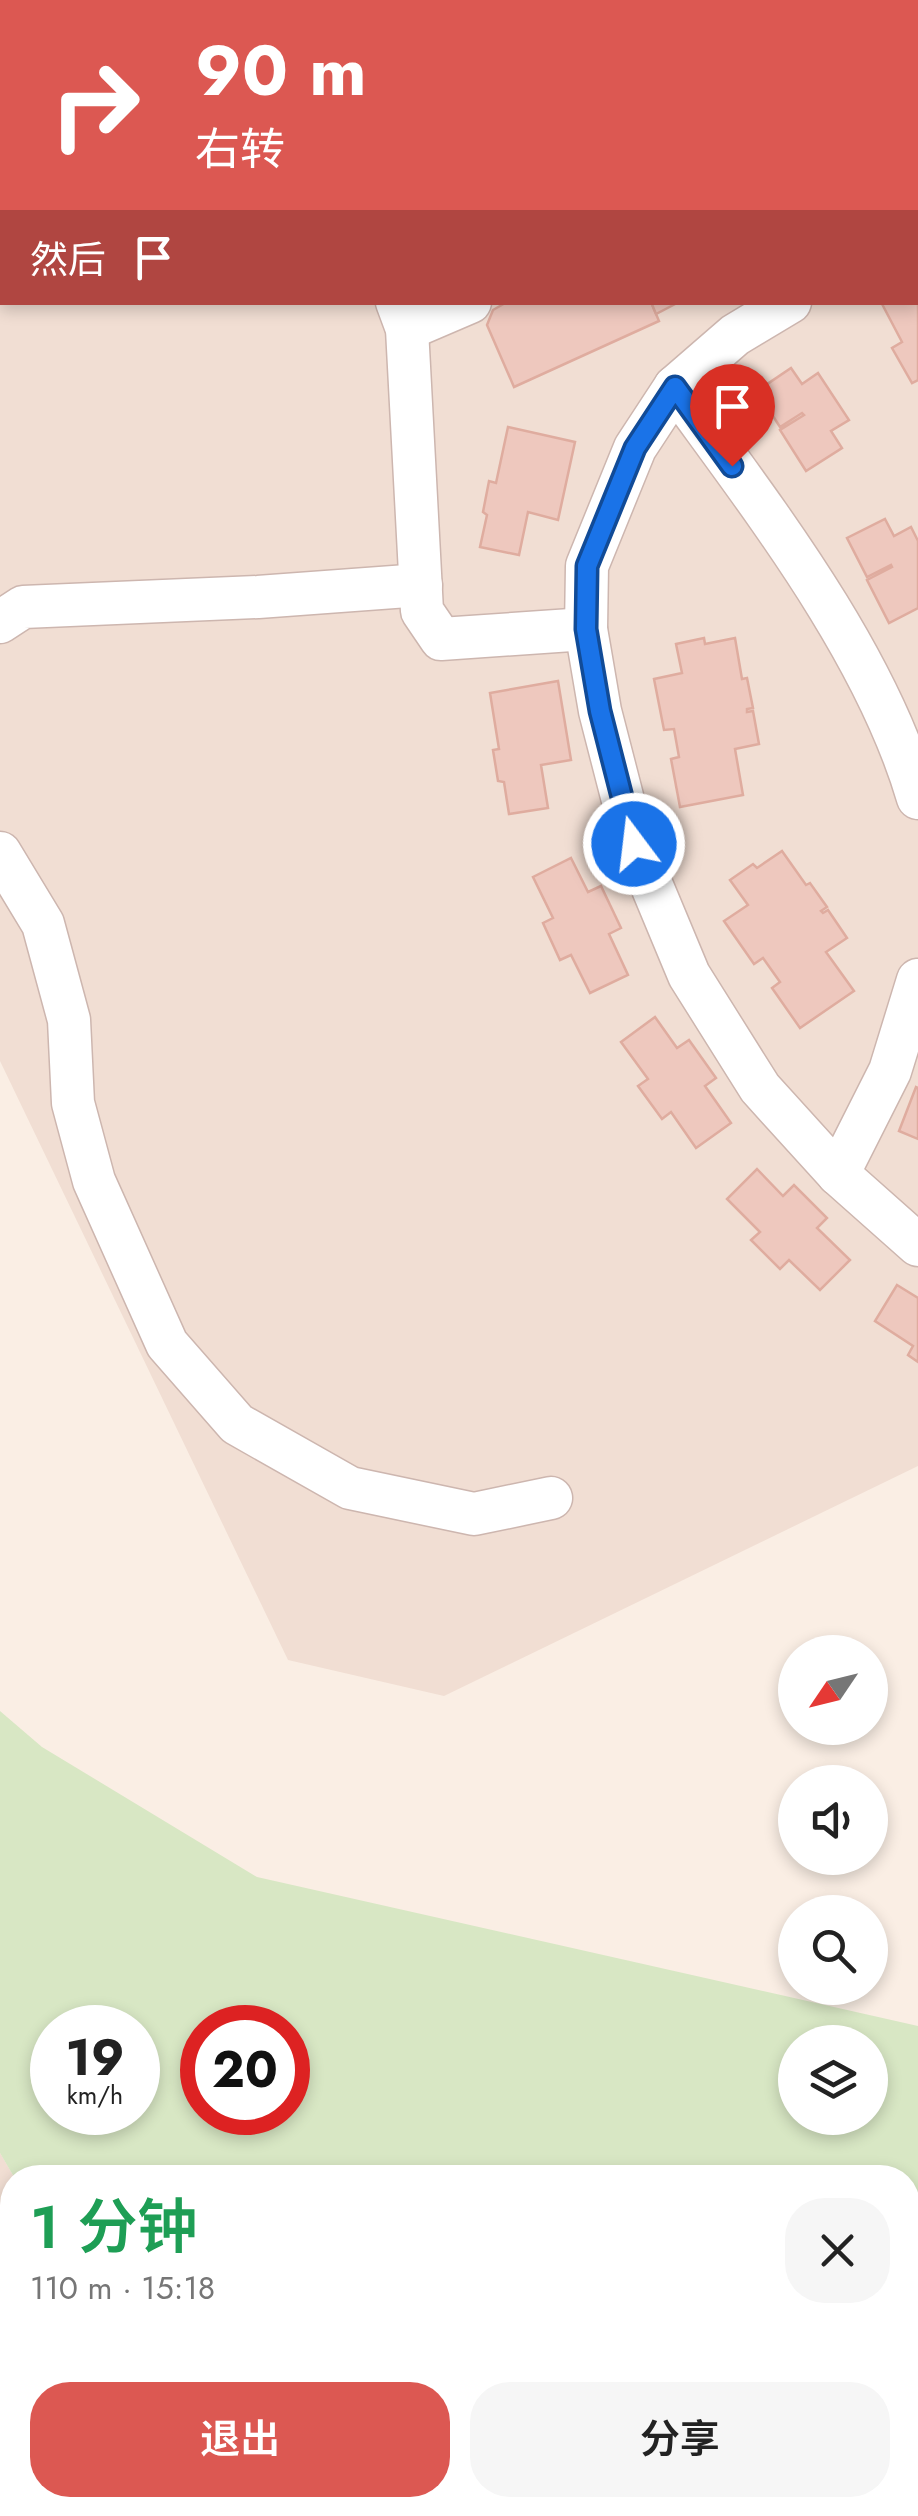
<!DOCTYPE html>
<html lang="zh">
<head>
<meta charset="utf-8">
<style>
  :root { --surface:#fff; --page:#f6f6f6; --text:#222; --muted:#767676; --accent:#dc5852 }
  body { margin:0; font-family:Jost,"Noto Sans SC",sans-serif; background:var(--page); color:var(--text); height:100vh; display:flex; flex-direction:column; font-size:38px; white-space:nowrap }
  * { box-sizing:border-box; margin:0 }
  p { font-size:32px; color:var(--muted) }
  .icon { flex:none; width:55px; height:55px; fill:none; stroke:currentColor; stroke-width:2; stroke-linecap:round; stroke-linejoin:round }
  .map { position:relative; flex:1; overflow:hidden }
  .drawer { position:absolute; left:0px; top:2165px; width:920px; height:352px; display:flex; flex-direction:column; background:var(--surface); border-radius:40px 40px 0 0; box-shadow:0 5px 15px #0003 }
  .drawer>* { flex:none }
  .guide { position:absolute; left:0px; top:0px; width:920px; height:305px; box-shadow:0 5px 15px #0003; background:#dc5852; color:#fff; overflow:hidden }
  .needle { width:65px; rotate:235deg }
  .tools { position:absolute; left:778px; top:1635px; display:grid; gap:20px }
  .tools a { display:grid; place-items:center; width:110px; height:110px; border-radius:50%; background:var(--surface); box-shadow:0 5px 15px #0003; font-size:50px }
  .speed { position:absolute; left:30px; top:2005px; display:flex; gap:20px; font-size:50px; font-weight:700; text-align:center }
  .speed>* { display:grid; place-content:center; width:130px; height:130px; border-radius:50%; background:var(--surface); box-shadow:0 5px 15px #0003; line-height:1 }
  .speed small { font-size:25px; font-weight:400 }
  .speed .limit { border:15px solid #d22; background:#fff; color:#111 }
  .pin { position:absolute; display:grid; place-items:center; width:85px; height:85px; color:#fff; margin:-102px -42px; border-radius:50% 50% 50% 0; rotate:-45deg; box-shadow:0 0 10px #0007 }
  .pin .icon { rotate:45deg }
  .me { position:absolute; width:110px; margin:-55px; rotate:345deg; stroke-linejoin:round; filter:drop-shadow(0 0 8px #0008) }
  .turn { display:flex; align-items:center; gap:35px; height:210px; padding:0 30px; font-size:45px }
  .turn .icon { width:130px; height:130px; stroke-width:2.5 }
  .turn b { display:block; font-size:70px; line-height:85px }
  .then { display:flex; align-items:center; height:95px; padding:0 30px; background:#0003; gap:20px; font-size:38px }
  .round { display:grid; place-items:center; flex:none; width:105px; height:105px; border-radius:40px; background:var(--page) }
  .summary { display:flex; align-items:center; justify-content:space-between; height:170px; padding:0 30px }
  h1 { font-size:60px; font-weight:600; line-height:75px; color:#1e9e55 }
  .button { display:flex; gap:20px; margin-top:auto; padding:20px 30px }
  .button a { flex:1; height:115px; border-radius:40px; background:var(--accent); color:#fff; font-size:40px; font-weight:600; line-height:115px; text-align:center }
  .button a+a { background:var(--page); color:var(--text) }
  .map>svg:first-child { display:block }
</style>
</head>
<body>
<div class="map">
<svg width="918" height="2516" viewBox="0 0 918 2516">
  <rect width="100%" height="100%" fill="#faeee4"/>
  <!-- residential -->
  <g fill="#f1ded3">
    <path d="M918,20v1446l-474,230 -156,-36 -288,-599v-764l2,5h916z"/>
    <path d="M0,2153l14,24 -2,328h130l2,11h-144z"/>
  </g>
  <!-- green -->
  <g fill="#d8e7c4" fill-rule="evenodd">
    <path d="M0,1711l42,36 215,130 661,149v490h-408l-5,-11h403v-327l-894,-1 -14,-24zM52,2028h86v84h-86zM202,2028h86v84h-86zM795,2042h75v76h-75z"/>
    <path d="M142,2505h265l-7,11h-256z"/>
  </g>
  <!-- building -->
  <g fill="#eec8be" stroke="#dfac9f" stroke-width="2.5">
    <path d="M918,282v98l-6,3 -20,-35 10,-6 -21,-40h37z"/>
    <path d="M507,302h144l8,19 -145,66 -27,-62 6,-15z"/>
    <path d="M651,302h28l-23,12z"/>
    <path d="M791,368l11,16 16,-11 31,47 -18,11 11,17 -36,23 -26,-41 24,-15 -2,-2 -22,14 -23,-36z"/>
    <path d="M508,427l67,15 -17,78 -30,-8 -9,43 -39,-8 7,-32 -4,-3 6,-31 7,2z"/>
    <path d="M885,519l9,17 17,-9 7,14v67l-29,15 -22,-43 25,-13 -1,-2 -24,12 -20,-39z"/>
    <path d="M704,638l1,6 30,-6 7,41 5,-1 6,30 -6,1v3l6,-1 6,33 -24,5 8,46 -63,12 -9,-48 8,-2 -5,-28 -10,1 -10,-51 28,-6 -6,-29z"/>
    <path d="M558,681l13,79 -30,5 7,43 -39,6 -5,-32 -6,-1 -5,-31 6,-1 -9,-56z"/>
    <path d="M782,851l24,34 4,-2 17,24 -6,4 2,2 5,-3 19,28 -21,14 28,39 -54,37 -28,-40 8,-6 -17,-24 -9,6 -30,-43 24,-16 -18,-25 23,-16 4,4z"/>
    <path d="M571,858l17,34 13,-6 20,42 -12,6 19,41 -38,18 -19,-38 -11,5 -17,-37 10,-5 -20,-41z"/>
    <path d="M655,1017l22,31 12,-8 27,38 -11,8 26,37 -35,25 -25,-36 -9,7 -24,-33 10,-7 -27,-37z"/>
    <path d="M916,1087l2,1v51l-19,-8z"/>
    <path d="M757,1169l26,27 11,-11 33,33 -10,10 33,32 -30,30 -31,-30 -9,9 -29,-29 9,-8 -33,-33z"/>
    <path d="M897,1285l21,13v64l-10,-7 5,-9 -38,-25z"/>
  </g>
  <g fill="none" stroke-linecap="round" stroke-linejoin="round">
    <!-- minor casing -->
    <g stroke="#cdb6af" stroke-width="45">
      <g id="minor">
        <path d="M776,0l3,2"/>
        <path d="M6,2l22,-2"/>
        <path d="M841,2l4,-2"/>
        <path d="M918,92v-1"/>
        <path d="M0,257h2"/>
        <path d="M397,302l10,27 15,282 19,28 145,-10"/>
        <path d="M790,302l-55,33 -60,52 -40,61 -48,118 -1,63 14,82 34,132 55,132 71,113 78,86 80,71"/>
        <path d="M407,329l63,-27"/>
        <path d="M675,387c89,123 200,264 243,411"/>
        <path d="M0,622l23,-15 235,-10 163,-12"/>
        <path d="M0,853l43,71 26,96 4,83 21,78 73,163 70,80 113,64 124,26 77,-16"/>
        <path d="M838,1174l52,-103 28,-91"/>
      </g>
    </g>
    <!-- minor -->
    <use href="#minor" stroke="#fff" stroke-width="42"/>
  </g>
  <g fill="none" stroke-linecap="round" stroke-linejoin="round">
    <!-- route casing -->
    <g stroke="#114b97" stroke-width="25">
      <path id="route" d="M634,844l-34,-133 -14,-82 1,-63 48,-118 40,-61 57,79"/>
    </g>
    <!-- route -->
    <use href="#route" stroke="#1a73e8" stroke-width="18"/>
  </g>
</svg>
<div class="tools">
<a><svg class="needle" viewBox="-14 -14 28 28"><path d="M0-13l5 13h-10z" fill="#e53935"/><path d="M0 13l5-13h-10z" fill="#767676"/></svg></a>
<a><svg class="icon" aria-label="sound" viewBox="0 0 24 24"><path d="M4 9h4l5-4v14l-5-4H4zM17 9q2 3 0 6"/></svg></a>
<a><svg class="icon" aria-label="search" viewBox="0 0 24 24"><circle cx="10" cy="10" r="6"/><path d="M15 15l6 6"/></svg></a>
<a><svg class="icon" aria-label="layers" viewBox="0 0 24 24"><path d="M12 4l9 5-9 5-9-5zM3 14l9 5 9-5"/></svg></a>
</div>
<div class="speed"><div>19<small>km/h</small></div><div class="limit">20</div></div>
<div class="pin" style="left:732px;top:466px;background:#d93025"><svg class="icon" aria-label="arrive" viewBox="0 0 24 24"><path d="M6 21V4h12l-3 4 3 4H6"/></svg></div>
<svg class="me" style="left:634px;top:844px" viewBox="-20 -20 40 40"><circle r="17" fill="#1a73e8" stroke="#fff" stroke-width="3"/><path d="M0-11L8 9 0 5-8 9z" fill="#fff"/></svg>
<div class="guide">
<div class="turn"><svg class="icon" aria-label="right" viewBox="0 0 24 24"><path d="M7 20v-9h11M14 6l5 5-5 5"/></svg><div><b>90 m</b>右转</div></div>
<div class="then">然后<svg class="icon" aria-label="arrive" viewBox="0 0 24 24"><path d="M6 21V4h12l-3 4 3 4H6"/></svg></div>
</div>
<section class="drawer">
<div class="summary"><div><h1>1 分钟</h1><p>110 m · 15:18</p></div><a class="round"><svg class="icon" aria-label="close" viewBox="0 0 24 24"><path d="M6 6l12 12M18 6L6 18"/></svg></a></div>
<div class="button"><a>退出</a><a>分享</a></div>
</section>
</div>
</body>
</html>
